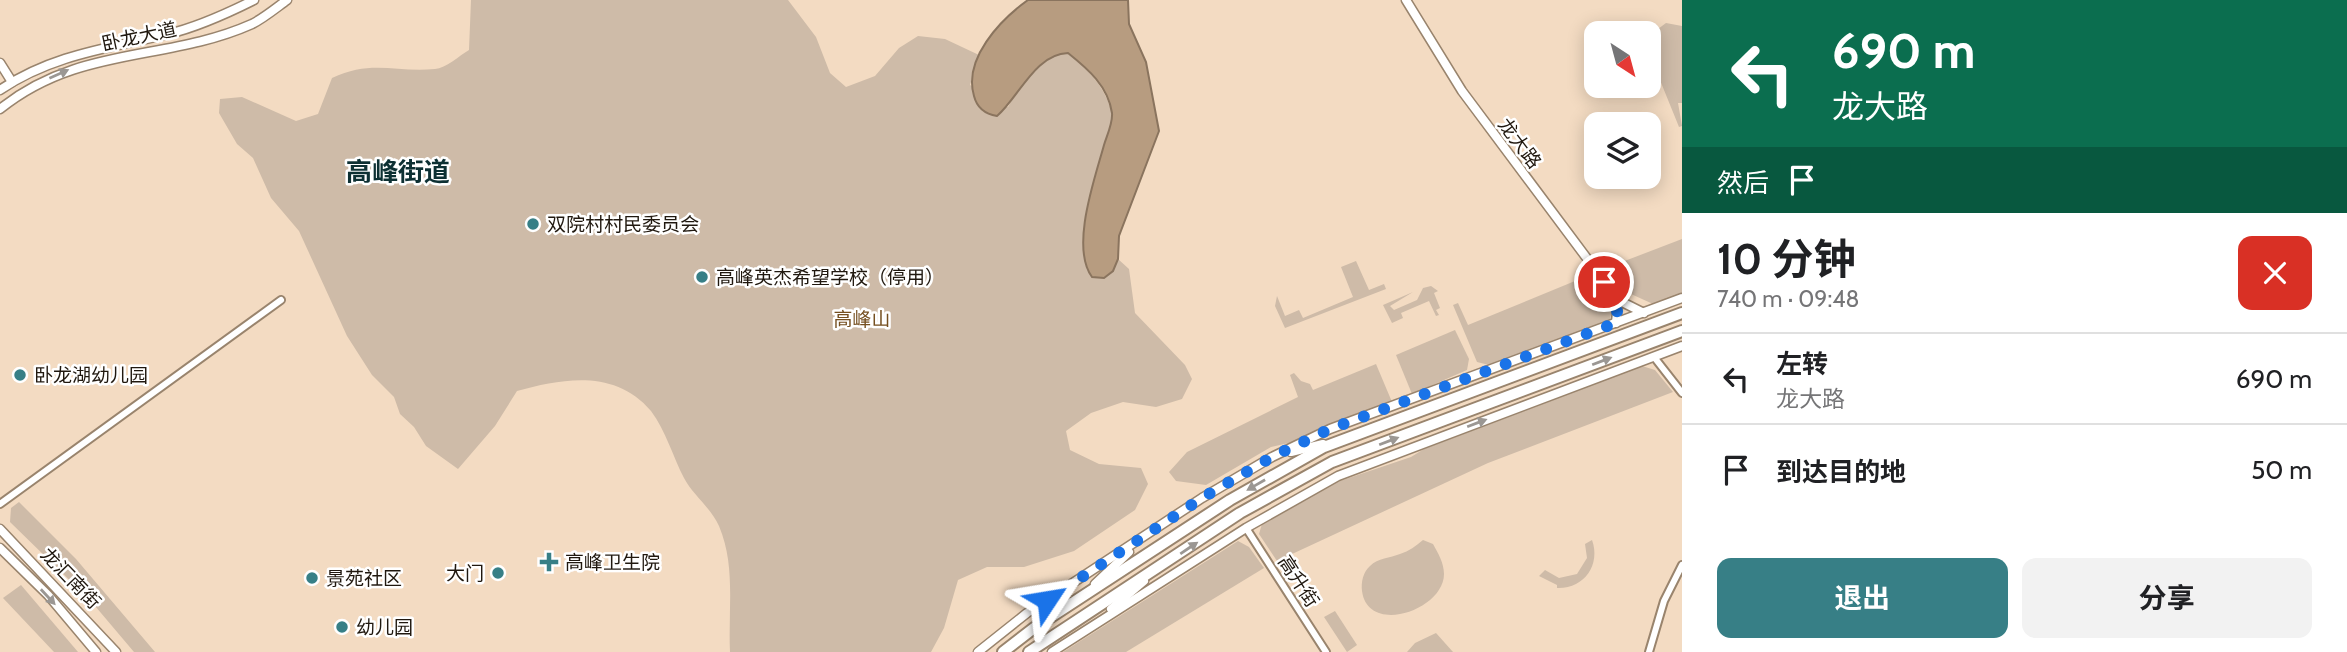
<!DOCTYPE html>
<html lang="zh">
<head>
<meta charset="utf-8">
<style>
  :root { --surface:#fff; --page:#f2f2f2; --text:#202124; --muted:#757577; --line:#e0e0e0; --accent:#377f86 }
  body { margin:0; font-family:Cabin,"Noto Sans SC",sans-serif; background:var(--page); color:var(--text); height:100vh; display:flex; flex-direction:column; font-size:26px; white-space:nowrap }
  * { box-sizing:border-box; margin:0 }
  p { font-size:23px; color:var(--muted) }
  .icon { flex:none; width:38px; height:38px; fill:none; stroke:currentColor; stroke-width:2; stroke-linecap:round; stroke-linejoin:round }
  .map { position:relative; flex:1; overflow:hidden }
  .panel { display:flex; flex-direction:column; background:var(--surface); width:665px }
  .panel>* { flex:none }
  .guide { background:#0b6e4f; color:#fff; overflow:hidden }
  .needle { width:46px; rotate:144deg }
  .controls { position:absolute; left:1584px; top:21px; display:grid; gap:14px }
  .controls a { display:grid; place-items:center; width:77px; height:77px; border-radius:14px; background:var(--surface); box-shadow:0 4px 18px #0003; font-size:35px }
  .pin { position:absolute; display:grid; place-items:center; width:60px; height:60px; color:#fff; margin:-30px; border:4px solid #fff; border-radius:50%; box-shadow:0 2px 7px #0007 }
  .me { position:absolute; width:77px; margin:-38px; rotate:57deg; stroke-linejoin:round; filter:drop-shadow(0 0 5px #0008) }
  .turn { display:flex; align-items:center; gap:24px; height:147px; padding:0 35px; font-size:32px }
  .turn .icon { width:91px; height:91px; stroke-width:2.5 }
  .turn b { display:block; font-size:49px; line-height:60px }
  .then { display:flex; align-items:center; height:66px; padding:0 35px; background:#0003; gap:14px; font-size:26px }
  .round { display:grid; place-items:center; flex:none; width:74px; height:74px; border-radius:14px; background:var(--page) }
  .headline { display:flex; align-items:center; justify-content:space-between; height:119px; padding:0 35px }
  h1 { font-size:42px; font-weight:700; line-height:52px }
  .button { display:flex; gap:14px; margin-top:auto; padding:14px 35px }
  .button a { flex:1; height:80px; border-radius:14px; background:var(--accent); color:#fff; font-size:28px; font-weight:700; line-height:80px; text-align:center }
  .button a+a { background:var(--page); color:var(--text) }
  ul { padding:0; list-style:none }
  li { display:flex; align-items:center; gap:21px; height:91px; padding:0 35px; border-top:2px solid var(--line) }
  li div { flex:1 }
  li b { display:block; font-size:26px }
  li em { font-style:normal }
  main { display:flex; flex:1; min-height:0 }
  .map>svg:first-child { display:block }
</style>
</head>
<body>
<main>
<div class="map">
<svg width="1682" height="652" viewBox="0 0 1682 652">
  <rect width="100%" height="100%" fill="#f3dbc2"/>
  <!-- green -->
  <g fill="#cebba8">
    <path d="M471,0h317l28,37 14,36 16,14 29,-11 24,-28 19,-12 27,3 34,16 -9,30 38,22c12,-22 34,-53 60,-54 23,19 37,34 45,63v155l5,-12 11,10 6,44 50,52 7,14 -10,20 -26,8 -33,-5 -32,11 -25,18 4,19 29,14 42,4 7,16 -13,26 -61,41 -50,16h-37l-29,13 -14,48 -13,24h-201c-2,-43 6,-86 -11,-126 -8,-18 -26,-31 -35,-48 -11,-21 -18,-47 -33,-67 -35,-42 -88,-33 -134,-20l-22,35 -37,43 -32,-23 -12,-19 -14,-13 -6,-17 -22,-22 -25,-39 -48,-105 -28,-33 -18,-40 -16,-14 -18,-31 1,-14 22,-2 54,24 22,-7 14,-36c40,-19 64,-5 103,-9 11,-1 24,-13 34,-19z"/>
    <path d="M1666,23l16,3v77h-4l4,23 -3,1 -30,-74 -1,-20h-8l-2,-4 8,-4 4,10z"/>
    <path d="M1682,239v54l-29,11 -22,-10 -22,-27z"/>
    <path d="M1356,261l13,29 15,-6 2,5 -101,39 -10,-22 2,-10 8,20 14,-6 4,8 50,-21 -12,-30z"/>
    <path d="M1592,274l21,28 -3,18 -121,45 -12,-3 -24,-57 5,-2 10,22z"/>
    <path d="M1431,286l7,5 -4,2 6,15 -4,2 3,5 -3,1 -7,-15 -28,12 2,5 -11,5 -9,-18 30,-13 -23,14 4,4 23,-10 6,-12z"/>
    <path d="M1455,330l14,29 -2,11 -55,24 -16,-39z"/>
    <path d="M1376,364l16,38 -99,40 -22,5 -65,38 -30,-4 -7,-9 18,-20 111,-55 -8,-22 4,-2 7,8 9,3 3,6z"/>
    <path d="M1642,366l13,4 18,22 -185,71 -211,98 -18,-27 3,-10 75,-42 74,-25 13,-8z"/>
    <path d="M19,502l57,57 79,93h-21l-44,-52 -80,-78 1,-14z"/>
    <path d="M1423,540l10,4c5,9 11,19 11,30 0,36 -76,62 -82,17 -1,-9 1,-19 8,-25 8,-8 20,-8 30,-12 9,-3 16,-8 23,-14z"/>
    <path d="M1592,540c9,25 -8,49 -35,48v-3l-18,-9 6,-6 14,8 18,-4 10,-16 -2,-14z"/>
    <path d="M1238,541l11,6 15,21 -138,84h-63z"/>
    <path d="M21,585l57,67h-24l-51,-54z"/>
    <path d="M1335,611l22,34 -10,7 -23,-35z"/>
    <path d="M1436,633l17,19h-46l8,-9z"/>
  </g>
  <!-- water -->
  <path fill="#b79c80" stroke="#8a745e" stroke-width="2" d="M1028,0h100l1,24 17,38 13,69 -40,105 -1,23 -5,12 -9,7 -12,-1c-22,-30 3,-99 12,-132 3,-10 9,-22 8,-32 -4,-27 -24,-44 -44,-60 -33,1 -49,44 -71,63 -12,-2 -20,-8 -23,-20 -11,-37 26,-76 54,-96z"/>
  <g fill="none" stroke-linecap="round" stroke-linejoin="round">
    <!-- street casing -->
    <g stroke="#99846d" stroke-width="10">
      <g id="street">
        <path d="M1654,357l28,36"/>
        <path d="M0,504l281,-204"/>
        <path d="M1246,528l80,124"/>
        <path d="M1649,652l15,-51 18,-36"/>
      </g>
    </g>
    <!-- secondary casing -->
    <g stroke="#99846d" stroke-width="11">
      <g id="secondary">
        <path d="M1406,0l56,91 156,209"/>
        <path d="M0,63l12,19"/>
        <path d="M0,90c51,-35 109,-42 168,-56 30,-7 58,-20 86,-34"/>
        <path d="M0,109c79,-64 167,-47 252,-85 12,-6 24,-16 35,-24"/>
        <path d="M1616,323l2,-23 26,13"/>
        <path d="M1291,452l32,-8"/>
        <path d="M0,529l116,123"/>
        <path d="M0,548l48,47 48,57"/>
        <path d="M1095,584l34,-32"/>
        <path d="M1111,609l33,-28"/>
        <path d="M978,652l49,-39 175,-115 70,-41 58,-28 352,-131"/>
        <path d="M1052,652l194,-124 92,-52 344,-130"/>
      </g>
    </g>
    <!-- highway casing -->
    <g stroke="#99846d" stroke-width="14">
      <g id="highway">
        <path d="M1003,652l31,-24 196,-128 94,-53 358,-134"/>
        <path d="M1029,652l211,-139 92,-51 350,-131"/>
      </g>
    </g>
    <!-- street -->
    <use href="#street" stroke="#fff" stroke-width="6"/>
    <!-- secondary -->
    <use href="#secondary" stroke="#fff" stroke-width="8"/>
    <!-- highway -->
    <use href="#highway" stroke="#fff" stroke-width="10"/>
  </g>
  <!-- one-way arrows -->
  <defs><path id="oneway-solid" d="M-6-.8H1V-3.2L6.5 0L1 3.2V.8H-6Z" transform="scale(1.75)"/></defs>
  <g fill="#9b9793">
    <use href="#oneway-solid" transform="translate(59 74) rotate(-24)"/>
    <use href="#oneway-solid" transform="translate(1602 361) rotate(-21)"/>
    <use href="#oneway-solid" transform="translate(1477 423) rotate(-21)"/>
    <use href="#oneway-solid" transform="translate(1389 441) rotate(-21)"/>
    <use href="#oneway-solid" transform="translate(1256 485) rotate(150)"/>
    <use href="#oneway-solid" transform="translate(1189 548) rotate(-34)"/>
    <use href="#oneway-solid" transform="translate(48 597) rotate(47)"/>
  </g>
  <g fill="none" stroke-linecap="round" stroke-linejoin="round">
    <!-- route -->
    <path stroke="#1a73e8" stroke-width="12" stroke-dasharray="0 21.6" d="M1047,600l155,-102 70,-41 58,-28 286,-106 2,-23 -14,-18"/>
  </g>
  <!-- markers -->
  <g fill="#377f86" stroke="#fff" stroke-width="2.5">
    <circle cx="533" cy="224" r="7"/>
    <circle cx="702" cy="277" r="7"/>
    <circle cx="20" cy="375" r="7"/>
    <path d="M545.5 551.5h7v7h7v7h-7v7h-7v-7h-7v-7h7z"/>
    <circle cx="498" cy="573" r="7"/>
    <circle cx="312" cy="578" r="7"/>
    <circle cx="342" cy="627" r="7"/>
  </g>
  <g text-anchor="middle" stroke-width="5" stroke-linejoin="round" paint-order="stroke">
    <!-- street labels -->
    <g font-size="19" fill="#20180f" stroke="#fff">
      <text transform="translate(139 36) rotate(-12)" y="7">卧龙大道</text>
      <text transform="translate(1520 143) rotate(53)" y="7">龙大路</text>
      <text transform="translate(71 578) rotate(46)" y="7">龙汇南街</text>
      <text transform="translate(1299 581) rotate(57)" y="7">高升街</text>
    </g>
    <!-- poi labels -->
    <g font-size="19" fill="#20180f" stroke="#fff" text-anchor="start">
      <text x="547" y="231">双院村村民委员会</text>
      <text x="716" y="284">高峰英杰希望学校（停用）</text>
      <text x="34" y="382">卧龙湖幼儿园</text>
      <text x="565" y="569">高峰卫生院</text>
      <text x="484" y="580" text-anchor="end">大门</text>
      <text x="326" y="585">景苑社区</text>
      <text x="356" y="634">幼儿园</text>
    </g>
    <!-- park labels -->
    <g font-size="19" fill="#754f20" stroke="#fff">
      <text x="862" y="326">高峰山</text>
    </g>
    <!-- district labels -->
    <g font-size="26" font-weight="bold" fill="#0d3033" stroke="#fff">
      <text x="398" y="181">高峰街道</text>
    </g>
  </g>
</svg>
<div class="controls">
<a><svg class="needle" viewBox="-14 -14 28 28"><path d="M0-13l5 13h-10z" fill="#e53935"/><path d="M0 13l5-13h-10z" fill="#757577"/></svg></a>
<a><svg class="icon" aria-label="layers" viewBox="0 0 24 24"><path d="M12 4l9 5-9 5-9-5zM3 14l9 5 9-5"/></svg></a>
</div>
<div class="pin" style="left:1604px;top:282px;background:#d93025"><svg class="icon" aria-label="arrive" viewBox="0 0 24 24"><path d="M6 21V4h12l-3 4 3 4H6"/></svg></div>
<svg class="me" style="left:1047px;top:600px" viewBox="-20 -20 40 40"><path d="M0-17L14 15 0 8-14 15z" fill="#1a73e8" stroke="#fff" stroke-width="4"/></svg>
</div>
<section class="panel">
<div class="guide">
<div class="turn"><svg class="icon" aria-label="left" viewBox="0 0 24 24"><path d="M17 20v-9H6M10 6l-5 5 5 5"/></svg><div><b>690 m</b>龙大路</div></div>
<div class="then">然后<svg class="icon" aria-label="arrive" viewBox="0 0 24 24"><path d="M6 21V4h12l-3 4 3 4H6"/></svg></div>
</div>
<div class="headline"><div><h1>10 分钟</h1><p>740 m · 09:48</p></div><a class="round" style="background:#d93025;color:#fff"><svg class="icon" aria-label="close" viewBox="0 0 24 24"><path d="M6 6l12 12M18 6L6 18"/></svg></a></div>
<ul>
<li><svg class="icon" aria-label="left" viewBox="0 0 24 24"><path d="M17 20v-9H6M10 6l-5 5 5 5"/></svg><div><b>左转</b><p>龙大路</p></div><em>690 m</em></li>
<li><svg class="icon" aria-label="arrive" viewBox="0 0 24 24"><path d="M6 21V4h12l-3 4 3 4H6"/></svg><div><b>到达目的地</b></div><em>50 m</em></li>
</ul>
<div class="button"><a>退出</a><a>分享</a></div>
</section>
</main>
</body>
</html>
